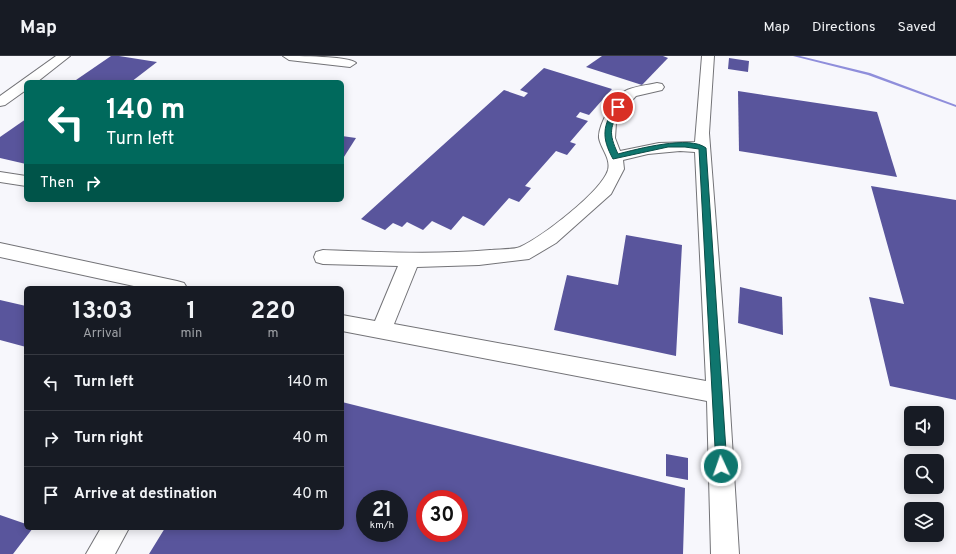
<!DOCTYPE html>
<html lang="en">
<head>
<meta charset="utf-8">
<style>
  :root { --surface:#171b24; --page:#242831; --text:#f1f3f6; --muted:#9ea1a6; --line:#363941 }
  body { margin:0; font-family:Overpass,sans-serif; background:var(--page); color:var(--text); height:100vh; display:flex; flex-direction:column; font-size:15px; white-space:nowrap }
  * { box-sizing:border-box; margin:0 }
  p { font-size:13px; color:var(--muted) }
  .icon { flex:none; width:22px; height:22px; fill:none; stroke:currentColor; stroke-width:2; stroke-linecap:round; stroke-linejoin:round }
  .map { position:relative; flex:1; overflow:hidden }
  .sheet { position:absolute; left:24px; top:230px; width:320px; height:244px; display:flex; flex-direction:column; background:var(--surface); border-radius:6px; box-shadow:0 2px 10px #0003 }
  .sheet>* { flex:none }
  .hud { position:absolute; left:24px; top:24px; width:320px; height:122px; border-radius:6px; box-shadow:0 2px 10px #0003; background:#00695c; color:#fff; overflow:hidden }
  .tools { position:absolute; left:904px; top:350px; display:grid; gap:8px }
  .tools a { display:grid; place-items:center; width:40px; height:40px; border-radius:6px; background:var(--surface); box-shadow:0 2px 10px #0003; font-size:20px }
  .speed { position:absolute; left:356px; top:434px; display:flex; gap:8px; font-size:20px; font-weight:700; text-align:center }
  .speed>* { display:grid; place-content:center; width:52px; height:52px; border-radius:50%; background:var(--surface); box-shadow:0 2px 10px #0003; line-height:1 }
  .speed small { font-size:10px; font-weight:400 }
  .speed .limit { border:6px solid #d22; background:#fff; color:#111 }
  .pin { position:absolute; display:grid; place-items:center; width:34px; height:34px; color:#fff; margin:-17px; border:2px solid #fff; border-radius:50%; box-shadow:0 1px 4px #0007 }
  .me { position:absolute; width:44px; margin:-22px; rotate:357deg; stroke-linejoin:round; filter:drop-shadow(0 0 3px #0008) }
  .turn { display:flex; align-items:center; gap:14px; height:84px; padding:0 16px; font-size:18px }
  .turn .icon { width:52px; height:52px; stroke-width:2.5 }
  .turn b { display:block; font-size:28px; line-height:34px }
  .then { display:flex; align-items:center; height:38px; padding:0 16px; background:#0003; gap:8px; font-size:15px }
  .eta { display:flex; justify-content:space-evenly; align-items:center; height:68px; text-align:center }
  .eta b { font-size:24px; font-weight:700; line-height:28px }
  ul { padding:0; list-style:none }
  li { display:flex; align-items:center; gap:12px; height:56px; padding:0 16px; border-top:1px solid var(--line) }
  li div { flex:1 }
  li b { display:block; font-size:15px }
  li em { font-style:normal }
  header { display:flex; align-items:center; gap:24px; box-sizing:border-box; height:56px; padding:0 20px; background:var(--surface); border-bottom:1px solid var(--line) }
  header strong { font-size:19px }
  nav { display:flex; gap:22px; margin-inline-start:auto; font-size:14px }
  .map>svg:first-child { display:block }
</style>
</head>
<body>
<header>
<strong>Map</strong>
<nav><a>Map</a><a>Directions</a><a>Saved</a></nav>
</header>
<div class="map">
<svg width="956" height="498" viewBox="0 0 956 498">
  <rect width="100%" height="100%" fill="#f7f7fc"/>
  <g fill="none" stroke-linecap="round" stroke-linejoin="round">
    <!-- stream -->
    <path fill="#8f8edb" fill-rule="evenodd" d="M793,0h7l70,17 86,32v2l-88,-32z"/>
  </g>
  <!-- building -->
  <g fill="#59559c" fill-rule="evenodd">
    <path d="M111,0h8l38,6 -26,20 -55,-2z"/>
    <path d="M602,0h61l5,2 -26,27 -56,-18z"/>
    <path d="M729,2l20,3 -1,11 -20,-3z"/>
    <path d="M544,12l68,21 -23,26 -9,-3 -4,5 12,4 -18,21 6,2 -9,11 -11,-4 -31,35 6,2 -12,14 -10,-4 -25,28 -21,-10 -12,14 -19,-9 -9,9 -16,-8 -5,5 -9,-4 -8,7 -24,-11 143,-129 20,7 4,-4 -8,-3z"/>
    <path d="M738,35l139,21 20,65 -158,-26z"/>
    <path d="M26,63v45l-26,-6v-21z"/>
    <path d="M342,80l14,2 -14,22z"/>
    <path d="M871,130l85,14v200l-66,-14 -21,-89 35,7z"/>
    <path d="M626,179l56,10 -6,111 -122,-26 13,-55 51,10z"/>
    <path d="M740,231l42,10 1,38 -45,-12z"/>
    <path d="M0,244l26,6v41l-26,-7z"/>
    <path d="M342,346l343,86 -2,66h-534l16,-26h177zM365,443h34v34h-34zM425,443h34v34h-34z"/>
    <path d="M666,398l22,4v22l-22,-4z"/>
    <path d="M0,459l26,9v4h7l-20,26h-13z"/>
  </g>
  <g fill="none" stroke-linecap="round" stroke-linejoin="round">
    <!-- minor casing -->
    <g stroke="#737377" stroke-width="2">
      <g id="minor">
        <path d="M56,0h14l-33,26h-11v8l-21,15 -5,1v-10z"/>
        <path d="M283,0c13,0 67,0 73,7l-6,4 -61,-7z"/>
        <path d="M702,0h12l-5,77 20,260 10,161h-28l-4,-153 -365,-70v-16l33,6 23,-55 -75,-2 -7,-2 -2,-5 2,-5 7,-2c56,2 111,5 167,0 9,-1 22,0 30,-3 22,-10 81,-55 88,-77 3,-12 -7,-21 -9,-32 -1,-13 16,-43 28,-48 9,-4 21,-5 30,-7l5,1 2,3 -2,3 -26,6 -12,13 -8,14 -1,15 5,13 39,-8 36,-1zM680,95l15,1 11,229 -312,-57 23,-57 62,-2 50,-6 27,-16 55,-49 13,-25 -1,-9 25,-6z"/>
        <path d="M0,116l26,4v10l-26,-4z"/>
        <path d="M0,187l177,38 7,2 3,5h-44l-143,-31z"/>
        <path d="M101,472h28l-14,26h-29z"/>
      </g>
    </g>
    <!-- minor -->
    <use href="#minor" fill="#fff" fill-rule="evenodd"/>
  </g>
  <!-- route -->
  <path fill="#0f766e" stroke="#0a4d48" d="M615,50l6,1c-11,21 -13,25 -3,47 19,-5 72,-19 88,-6l21,318 -2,4 -4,2 -4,-2 -1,-4 -17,-317 -14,-2h-17l-55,12c-12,-22 -10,-33 2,-53z"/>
</svg>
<div class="tools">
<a><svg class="icon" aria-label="sound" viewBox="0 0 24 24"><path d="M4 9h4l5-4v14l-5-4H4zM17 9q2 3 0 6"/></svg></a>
<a><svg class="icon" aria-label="search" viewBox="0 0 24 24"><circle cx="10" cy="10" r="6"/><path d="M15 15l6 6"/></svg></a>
<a><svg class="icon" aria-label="layers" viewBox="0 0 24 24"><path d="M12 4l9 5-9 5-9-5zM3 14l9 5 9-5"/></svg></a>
</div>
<div class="speed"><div>21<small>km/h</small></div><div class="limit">30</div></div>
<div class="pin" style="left:618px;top:51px;background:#d93025"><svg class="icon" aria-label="arrive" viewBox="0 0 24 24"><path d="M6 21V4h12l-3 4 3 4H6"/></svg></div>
<svg class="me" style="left:721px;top:410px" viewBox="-20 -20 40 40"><circle r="17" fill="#0f766e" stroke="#fff" stroke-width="3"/><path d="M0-11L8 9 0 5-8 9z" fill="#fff"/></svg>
<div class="hud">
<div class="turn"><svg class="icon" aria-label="left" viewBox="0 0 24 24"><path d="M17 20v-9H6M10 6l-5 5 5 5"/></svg><div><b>140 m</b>Turn left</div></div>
<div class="then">Then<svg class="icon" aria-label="right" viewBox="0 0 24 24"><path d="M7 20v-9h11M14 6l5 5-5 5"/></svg></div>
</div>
<section class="sheet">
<div class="eta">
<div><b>13:03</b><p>Arrival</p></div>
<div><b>1</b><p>min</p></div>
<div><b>220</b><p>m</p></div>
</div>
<ul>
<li><svg class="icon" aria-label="left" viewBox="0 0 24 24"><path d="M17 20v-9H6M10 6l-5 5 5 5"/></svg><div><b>Turn left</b></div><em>140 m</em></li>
<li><svg class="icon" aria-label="right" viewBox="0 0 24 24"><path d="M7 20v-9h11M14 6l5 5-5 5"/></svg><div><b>Turn right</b></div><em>40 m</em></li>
<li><svg class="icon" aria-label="arrive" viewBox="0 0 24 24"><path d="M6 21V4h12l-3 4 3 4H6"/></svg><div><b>Arrive at destination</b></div><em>40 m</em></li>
</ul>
</section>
</div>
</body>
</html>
